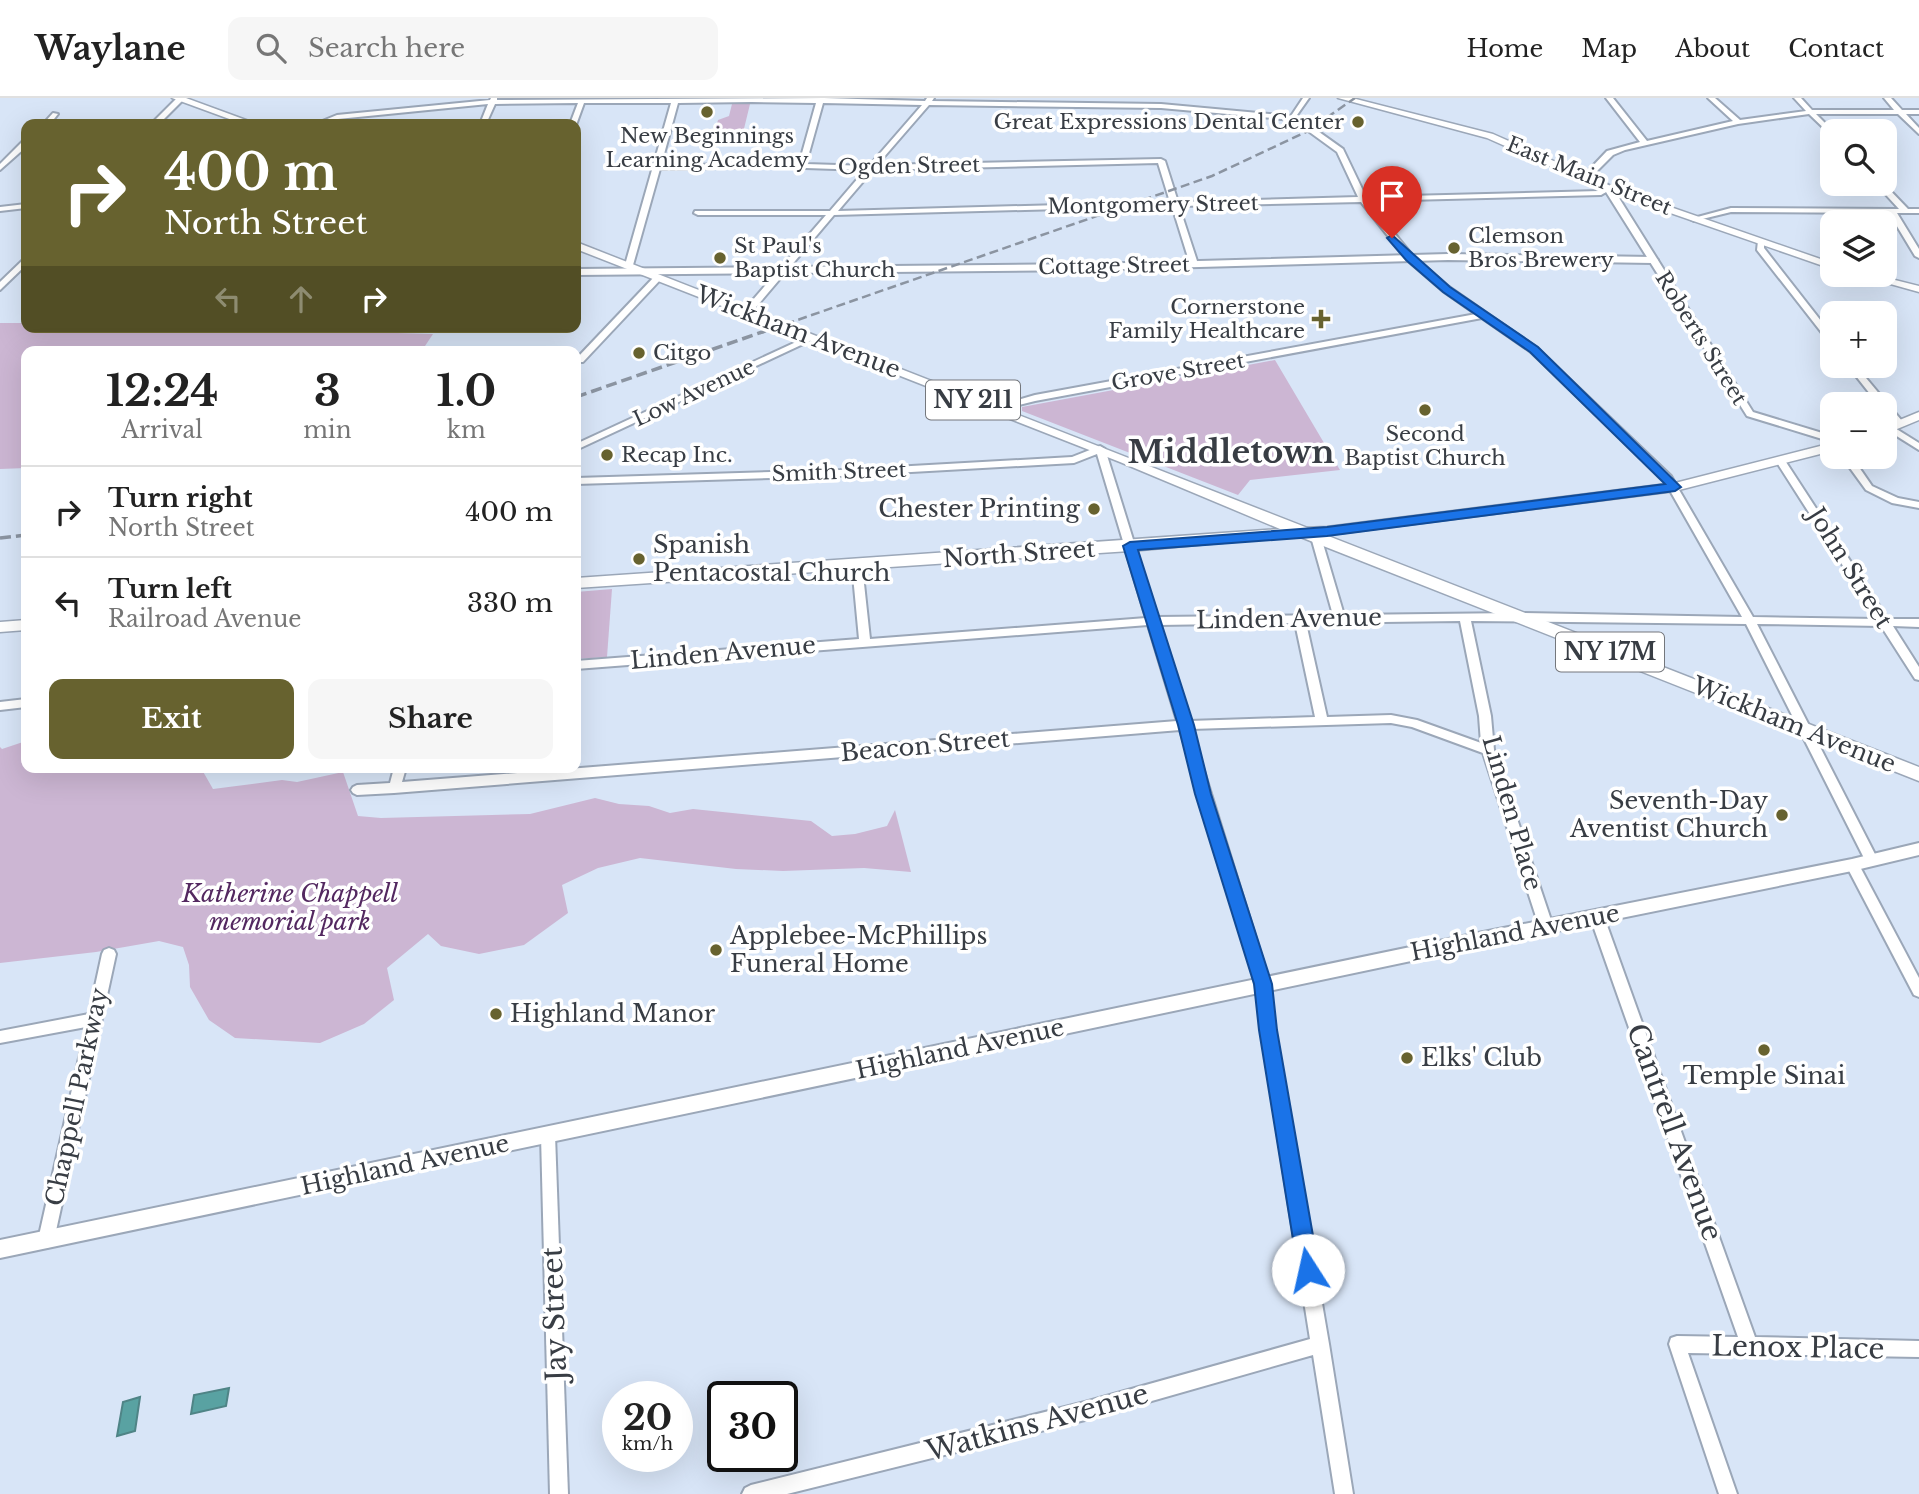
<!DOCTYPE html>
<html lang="en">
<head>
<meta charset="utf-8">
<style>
  :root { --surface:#fff; --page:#f6f6f6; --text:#222; --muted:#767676; --line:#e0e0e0; --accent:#67622f }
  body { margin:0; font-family:"Libre Baskerville",serif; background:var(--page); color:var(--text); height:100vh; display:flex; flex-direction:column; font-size:26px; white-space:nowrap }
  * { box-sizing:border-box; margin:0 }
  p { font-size:23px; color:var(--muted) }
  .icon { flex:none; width:38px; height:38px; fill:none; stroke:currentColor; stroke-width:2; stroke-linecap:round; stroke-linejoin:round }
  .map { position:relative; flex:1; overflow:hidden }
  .side { position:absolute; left:21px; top:248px; width:560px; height:427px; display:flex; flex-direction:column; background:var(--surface); border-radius:14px; box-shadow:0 7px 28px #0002 }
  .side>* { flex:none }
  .banner { position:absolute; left:21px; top:21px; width:560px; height:214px; border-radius:14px; box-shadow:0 7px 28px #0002; background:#67622f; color:#fff; overflow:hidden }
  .tools { position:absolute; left:1820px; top:21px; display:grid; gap:14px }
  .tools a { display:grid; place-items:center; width:77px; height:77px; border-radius:14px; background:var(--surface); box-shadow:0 7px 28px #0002; font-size:35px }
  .speed { position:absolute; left:602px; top:1283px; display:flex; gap:14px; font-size:35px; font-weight:700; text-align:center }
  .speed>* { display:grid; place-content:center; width:91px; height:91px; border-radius:50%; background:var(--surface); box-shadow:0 7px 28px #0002; line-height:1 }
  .speed small { font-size:18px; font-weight:400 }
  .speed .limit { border:4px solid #111; border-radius:10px; background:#fff; color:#111 }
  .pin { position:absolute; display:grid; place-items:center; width:60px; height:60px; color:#fff; margin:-72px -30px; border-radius:50% 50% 50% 0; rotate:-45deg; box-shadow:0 0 7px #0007 }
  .pin .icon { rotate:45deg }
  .me { position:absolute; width:77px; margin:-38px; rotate:350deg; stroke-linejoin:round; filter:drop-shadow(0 0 5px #0008) }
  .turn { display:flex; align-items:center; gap:24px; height:147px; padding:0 28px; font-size:32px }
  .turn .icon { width:91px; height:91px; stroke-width:2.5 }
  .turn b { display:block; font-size:49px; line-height:60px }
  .lanes { display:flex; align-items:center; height:66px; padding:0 28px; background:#0003; justify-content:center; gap:35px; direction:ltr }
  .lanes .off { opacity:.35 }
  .eta { display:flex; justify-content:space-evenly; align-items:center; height:119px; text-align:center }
  .eta b { font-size:42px; font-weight:700; line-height:49px }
  .cta { display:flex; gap:14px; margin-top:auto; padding:14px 28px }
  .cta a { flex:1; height:80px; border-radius:14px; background:var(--accent); color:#fff; font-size:28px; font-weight:700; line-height:80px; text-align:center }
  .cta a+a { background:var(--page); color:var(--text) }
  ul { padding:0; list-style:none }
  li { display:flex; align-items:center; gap:21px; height:91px; padding:0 28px; border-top:2px solid var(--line) }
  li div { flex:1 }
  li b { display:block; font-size:26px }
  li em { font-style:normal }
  header { display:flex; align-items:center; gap:42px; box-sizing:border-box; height:98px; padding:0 35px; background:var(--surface); border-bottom:2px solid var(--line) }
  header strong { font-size:33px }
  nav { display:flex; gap:38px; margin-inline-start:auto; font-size:24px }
  .search { width:490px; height:63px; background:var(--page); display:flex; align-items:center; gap:18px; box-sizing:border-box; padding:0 24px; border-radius:14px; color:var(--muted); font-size:26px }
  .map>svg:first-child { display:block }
</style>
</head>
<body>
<header>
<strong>Waylane</strong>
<div class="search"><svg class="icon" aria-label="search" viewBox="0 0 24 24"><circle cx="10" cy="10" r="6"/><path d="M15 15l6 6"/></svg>Search here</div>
<nav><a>Home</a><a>Map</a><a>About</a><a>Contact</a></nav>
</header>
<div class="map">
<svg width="1919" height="1396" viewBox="0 0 1919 1396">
  <rect width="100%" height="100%" fill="#d8e5f7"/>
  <!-- green -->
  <g fill="#ccb6d3">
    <path d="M732,6h18l-8,33h-29l5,-17 11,-4z"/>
    <path d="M0,225h26v4h159l248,7 -12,18h-395v116l-26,1z"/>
    <path d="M1275,262l65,110 -90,10 -12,15 -216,-84v-4z"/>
    <path d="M612,491l-5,68 -31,2v-67z"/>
    <path d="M26,643v27h175l12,21 69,-9 15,2 46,-10 15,44 23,2 149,-4 65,-16 24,6 30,2 21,7 23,-4 118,12 21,15 23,-2 32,-8 8,-16 16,62 -47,-4 -81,3 -47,-2 -96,-11 -42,10 -36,17 6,28 -44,32 -45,9 -38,-8 -13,-12 -41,34 7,32 -30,24 -44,19 -85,-5 -26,-18 -19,-33 -1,-22 -6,-18 -24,-6 -63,11 -96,11v-216l2,2z"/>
  </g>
  <!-- water -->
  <g fill="#59a2a2" stroke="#4f8486" stroke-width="2">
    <path d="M229,1290l-3,18 -35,8 3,-19z"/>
    <path d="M140,1299l-5,34 -18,5 6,-34z"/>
  </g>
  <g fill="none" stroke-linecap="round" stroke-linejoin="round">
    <!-- minor casing -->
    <g stroke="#9ba7b8" stroke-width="4">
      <g id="minor">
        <path d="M491,0h6v2l327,-2 101,3 2,-3h7l-2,3 229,3 130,12 12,-18h6l-12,17 1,2 45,32 23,48 233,-6 3,-3 -13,-7 -1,-10 19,-20 33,-9 -34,-44h7l34,43 86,-20 -25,-23h7l25,22 66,-9 -12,-13h7l11,12h82l-10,-12h7l11,12h17v4h-13l13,14v6l-21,-20h-82l17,17 -1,5 -23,-22 -71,10 -113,26 -12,5 -18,18 1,5 14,8 9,12 134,214 79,24v6l-85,-26 -141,-224 -5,3 -233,6 45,55 36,31 88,61 134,128 82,141 124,2 -101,-158 2,-2h6l104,160h31v8l-26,-1 26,41v13l-4,-1 -34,-53 -124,-2 121,236 -1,4 -5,1 -5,-1 -121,-240 -275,-3 20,95 3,34 59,176 -2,4 -5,2 -5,-2 -2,-4 -56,-173 -71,-26 -21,-4 -200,6 79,255 5,46 54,314 24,150h-18l-22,-139 -228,65 -298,74h-45l3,-6 6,-3 334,-83 225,-63 -49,-309 -5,-46 -76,-254 -786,63 -37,2 -4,-2 -2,-3 2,-3 4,-2 33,-2 4,-15h12l-4,14 775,-61 -29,-96 -572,44v-8l283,-22 -7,-74 5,-3 5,3 8,74 276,-21 -49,-164 -23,9 -234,13 -264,8v-6l264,-8 232,-13 28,-11 5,3 52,168 176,-2 -22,-78 5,-3 5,3 23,78 173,-2 225,4 -78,-137 -133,-128 -49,-34 -447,83 -40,10 -5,-3 45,-13 441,-81 -33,-23 -36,-31 -46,-58 -182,4 19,58 -4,2 -4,-2 -18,-58 -338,9 -83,98h-6v-4l81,-94h-128l-4,-2 1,-2h135l35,-41 -89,-3 -116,2 -27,96 -4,2 -4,-2 46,-162h-87l-8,22 -6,-1 8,-21 -83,1 -9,20h-6l8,-20 -150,15 -14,5h-9l22,-9 153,-15zM752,4l64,1 -17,61 -138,1 17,-62zM823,5l99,2 -53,61 -63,-2zM929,7l232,3 132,12 44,32 21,45 -180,5 -13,-41 -4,-2 -284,6zM1158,65l12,39 -332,9 35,-41zM1460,523l19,95 2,27 -64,-23 -26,-5 -64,2 -21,-94zM1295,525l20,94 -126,4 -30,-96z"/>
        <path d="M53,15l5,1 -8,10h-7z"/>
        <path d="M23,43h3v6l-26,23v-6z"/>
        <path d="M1876,86h8l24,25h11v4h-22l22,36v9l-4,-2 -26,-43 -158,-1 -37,9 -4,-2 41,-11 168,1z"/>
        <path d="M26,106v4l-26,3v-4z"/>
        <path d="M1758,143h6v7l68,87v8l-3,-1 -72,-92z"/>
        <path d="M655,178l7,2 -79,84h-6v-4z"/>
        <path d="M809,238l7,2 -240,112v-6z"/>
        <path d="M1848,268h8l46,55v4h-6l-11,-13v-8h-7z"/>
        <path d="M1890,327l29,18v7l-32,-20v-4z"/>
        <path d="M1842,359h10l20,29 26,12 21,4v6l-27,-5 -26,-13z"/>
        <path d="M26,601v8l-26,3v-8z"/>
        <path d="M1852,762l5,1 62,117v19l-5,-2 -68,-130 1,-4z"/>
        <path d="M1597,813l5,2 2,4 151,420 164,4v16l-231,-4 49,141h-18l-50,-150 2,-6 6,-2 61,1 -148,-420 2,-4z"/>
        <path d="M109,850l5,2 2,4 -62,286 -2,6 -6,2 -6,-2 -2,-6 48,-213 -86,16v-12l89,-17 13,-60 2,-4z"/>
        <path d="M548,1030l5,2 2,5 13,359h-18l-9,-359 2,-5z"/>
      </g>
    </g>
    <!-- tertiary casing -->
    <g stroke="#9ba7b8" stroke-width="4">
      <g id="tertiary">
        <path d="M177,0h8l-26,26h-8z"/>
        <path d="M1448,156l205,3 5,3 -5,3 -205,-3 -358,10 -514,5v-6l514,-5z"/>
        <path d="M26,159v8l-26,25v-8z"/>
        <path d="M1919,745v12l-67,16 -384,78 -1468,309v-18l1468,-305 384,-76z"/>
      </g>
    </g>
    <!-- secondary casing -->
    <g stroke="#9ba7b8" stroke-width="3">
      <g id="secondary">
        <path d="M1338,0h14l141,36 117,52 222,77v6l-228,-79 -117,-52z"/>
        <path d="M1858,177h17l44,11v6z"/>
        <path d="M1919,314v8l-34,14v-8z"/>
        <path d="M1832,345v8l-157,40 -348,44 -26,1 -7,-4 7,-4 26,-1 348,-44z"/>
      </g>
    </g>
    <!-- primary casing -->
    <g stroke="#9ba7b8" stroke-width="3">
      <g id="primary">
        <path d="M172,0h14l71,26h-14z"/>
        <path d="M576,144l1343,525v14l-621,-245 -168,15 -554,37v-10l704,-49 -160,-67 -544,-213z"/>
        <path d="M26,522v10l-26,2v-10z"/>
      </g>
    </g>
    <!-- minor -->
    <use href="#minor" fill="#fff" fill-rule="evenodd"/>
    <!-- tertiary -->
    <use href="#tertiary" fill="#fff" fill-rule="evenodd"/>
    <!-- secondary -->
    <use href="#secondary" fill="#fff" fill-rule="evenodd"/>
    <!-- primary -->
    <use href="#primary" fill="#fff" fill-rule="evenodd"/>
    <!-- rail-far1 -->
    <path stroke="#8b94a1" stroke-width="2.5" stroke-dasharray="9 4.5" stroke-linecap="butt" d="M760,235l452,-157 94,-44 49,-34"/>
    <!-- rail -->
    <g stroke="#8b94a1" stroke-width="3.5" stroke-dasharray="11 5" stroke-linecap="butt">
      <path d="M576,299l189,-66"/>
      <path d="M0,440l26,-3"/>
    </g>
  </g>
  <!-- route -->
  <path fill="#1a73e8" stroke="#114b97" stroke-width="2" d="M1392,137l58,52 88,60 143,140 -6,4 -348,45 -189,14 56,175 17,69 61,190 5,46 42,240 -3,7 -8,3 -7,-3 -3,-7 -39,-240 -5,-46 -59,-190 -17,-69 -55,-179 7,-4 197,-15 338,-43 -135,-132 -87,-60 -37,-32 -19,-22z"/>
  <!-- markers -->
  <g fill="#67622f" stroke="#fff" stroke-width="2.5">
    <circle cx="707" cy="14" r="7"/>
    <circle cx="1358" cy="24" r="7"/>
    <circle cx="1454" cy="150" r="7"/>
    <circle cx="720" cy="160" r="7"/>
    <path d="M1317.5 210.5h7v7h7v7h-7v7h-7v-7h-7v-7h7z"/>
    <circle cx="639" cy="255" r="7"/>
    <circle cx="1425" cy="312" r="7"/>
    <circle cx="607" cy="357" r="7"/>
    <circle cx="1094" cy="411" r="7"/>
    <circle cx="639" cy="461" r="7"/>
    <circle cx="1782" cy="717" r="7"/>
    <circle cx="716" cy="852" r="7"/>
    <circle cx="496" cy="916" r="7"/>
    <circle cx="1764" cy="952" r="7"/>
    <circle cx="1407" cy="960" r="7"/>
  </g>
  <g text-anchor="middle" stroke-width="7" stroke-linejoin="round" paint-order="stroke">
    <!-- far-poi labels -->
    <g font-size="21" fill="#383d44" stroke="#fff" text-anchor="start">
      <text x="1344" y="31" text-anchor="end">Great Expressions Dental Center</text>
      <text x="707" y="45" text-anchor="middle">New Beginnings<tspan x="707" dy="24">Learning Academy</tspan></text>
      <text x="1468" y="145">Clemson<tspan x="1468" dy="24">Bros Brewery</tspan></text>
      <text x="734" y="155">St Paul's<tspan x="734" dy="24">Baptist Church</tspan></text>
      <text x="1305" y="216" text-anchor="end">Cornerstone<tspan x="1305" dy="24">Family Healthcare</tspan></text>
      <text x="653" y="262">Citgo</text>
      <text x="1425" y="343" text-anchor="middle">Second<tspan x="1425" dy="24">Baptist Church</tspan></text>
      <text x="621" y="364">Recap Inc.</text>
    </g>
    <!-- far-street labels -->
    <g font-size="21" fill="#383d44" stroke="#fff">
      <text transform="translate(909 68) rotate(-1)" y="7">Ogden Street</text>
      <text transform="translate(1589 78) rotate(22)" y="7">East Main Street</text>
      <text transform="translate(1153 107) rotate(-1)" y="7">Montgomery Street</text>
      <text transform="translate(1114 168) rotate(-1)" y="7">Cottage Street</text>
      <text transform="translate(1701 240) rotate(58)" y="7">Roberts Street</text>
      <text transform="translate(1178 274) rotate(-10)" y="7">Grove Street</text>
      <text transform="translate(694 295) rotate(-25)" y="7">Low Avenue</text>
      <text transform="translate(839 374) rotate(-2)" y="7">Smith Street</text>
    </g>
    <!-- shield labels -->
    <g fill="#fff" stroke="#74777c" stroke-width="2">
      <rect x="926" y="282.5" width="94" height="39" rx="5"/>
      <rect x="1556" y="534.5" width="108" height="39" rx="5"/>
    </g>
    <g font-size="23" font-weight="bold" fill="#383d44">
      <text x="973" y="310">NY 211</text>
      <text x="1610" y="562">NY 17M</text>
    </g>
    <!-- street labels -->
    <g font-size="24" fill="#383d44" stroke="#fff">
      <text transform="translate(798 234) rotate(21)" y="8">Wickham Avenue</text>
      <text transform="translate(1019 456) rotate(-4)" y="8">North Street</text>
      <text transform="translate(1850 470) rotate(58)" y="8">John Street</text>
      <text transform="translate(1289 521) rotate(-1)" y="8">Linden Avenue</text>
      <text transform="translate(723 555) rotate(-5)" y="8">Linden Avenue</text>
      <text transform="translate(1794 627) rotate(22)" y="8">Wickham Avenue</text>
      <text transform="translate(925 648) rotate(-5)" y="8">Beacon Street</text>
      <text transform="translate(1512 715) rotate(74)" y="8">Linden Place</text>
      <text transform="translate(1515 835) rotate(-11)" y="8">Highland Avenue</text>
      <text transform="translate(960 951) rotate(-12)" y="8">Highland Avenue</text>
      <text transform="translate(77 999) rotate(-78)" y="8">Chappell Parkway</text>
      <text transform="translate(405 1067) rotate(-12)" y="8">Highland Avenue</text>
    </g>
    <!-- poi labels -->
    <g font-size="24" fill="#383d44" stroke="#fff" text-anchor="start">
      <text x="1080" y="419" text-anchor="end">Chester Printing</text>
      <text x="653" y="455">Spanish<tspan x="653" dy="28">Pentacostal Church</tspan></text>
      <text x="1768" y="711" text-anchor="end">Seventh-Day<tspan x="1768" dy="28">Aventist Church</tspan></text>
      <text x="730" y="846">Applebee-McPhillips<tspan x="730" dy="28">Funeral Home</tspan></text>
      <text x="510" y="924">Highland Manor</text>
      <text x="1421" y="968">Elks' Club</text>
      <text x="1764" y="986" text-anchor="middle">Temple Sinai</text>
    </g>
    <!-- park labels -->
    <g font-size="24" font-style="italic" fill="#532860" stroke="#fff">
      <text x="290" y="804">Katherine Chappell<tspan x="290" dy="28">memorial park</tspan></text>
    </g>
    <!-- near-street labels -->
    <g font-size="28" fill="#383d44" stroke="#fff">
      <text transform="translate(1675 1034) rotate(70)" y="10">Cantrell Avenue</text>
      <text transform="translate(554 1216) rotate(-92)" y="10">Jay Street</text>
      <text transform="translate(1798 1249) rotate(1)" y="10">Lenox Place</text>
      <text transform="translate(1037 1324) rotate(-15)" y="10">Watkins Avenue</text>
    </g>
    <!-- far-town labels -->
    <g font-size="32" font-weight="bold" fill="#383d44" stroke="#fff">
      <text x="1231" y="365">Middletown</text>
    </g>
  </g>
</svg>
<div class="tools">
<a><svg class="icon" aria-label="search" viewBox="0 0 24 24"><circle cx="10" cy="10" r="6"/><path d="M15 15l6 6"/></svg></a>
<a><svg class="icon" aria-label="layers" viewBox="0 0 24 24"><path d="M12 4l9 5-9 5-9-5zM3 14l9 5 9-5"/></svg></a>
<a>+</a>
<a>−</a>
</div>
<div class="speed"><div>20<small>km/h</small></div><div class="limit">30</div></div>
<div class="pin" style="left:1392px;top:140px;background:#d93025"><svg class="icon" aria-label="arrive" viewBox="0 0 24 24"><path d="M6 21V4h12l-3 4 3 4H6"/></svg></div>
<svg class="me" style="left:1308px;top:1172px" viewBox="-20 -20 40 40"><circle r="19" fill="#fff"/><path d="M0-13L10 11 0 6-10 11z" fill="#1a73e8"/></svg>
<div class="banner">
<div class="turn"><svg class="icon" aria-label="right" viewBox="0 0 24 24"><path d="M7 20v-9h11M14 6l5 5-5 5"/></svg><div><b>400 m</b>North Street</div></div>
<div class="lanes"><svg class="icon off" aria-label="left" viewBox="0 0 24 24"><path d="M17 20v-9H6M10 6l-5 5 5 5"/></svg><svg class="icon off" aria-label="ahead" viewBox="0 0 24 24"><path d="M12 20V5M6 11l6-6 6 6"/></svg><svg class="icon" aria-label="right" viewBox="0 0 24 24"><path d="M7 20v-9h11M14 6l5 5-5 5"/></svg></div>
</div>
<section class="side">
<div class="eta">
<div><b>12:24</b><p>Arrival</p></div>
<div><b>3</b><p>min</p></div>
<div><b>1.0</b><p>km</p></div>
</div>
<ul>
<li><svg class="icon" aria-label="right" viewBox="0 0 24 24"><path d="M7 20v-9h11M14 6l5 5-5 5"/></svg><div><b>Turn right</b><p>North Street</p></div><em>400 m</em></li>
<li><svg class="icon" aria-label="left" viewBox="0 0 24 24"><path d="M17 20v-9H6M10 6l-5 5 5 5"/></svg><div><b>Turn left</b><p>Railroad Avenue</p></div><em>330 m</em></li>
</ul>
<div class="cta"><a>Exit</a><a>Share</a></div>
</section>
</div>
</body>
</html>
